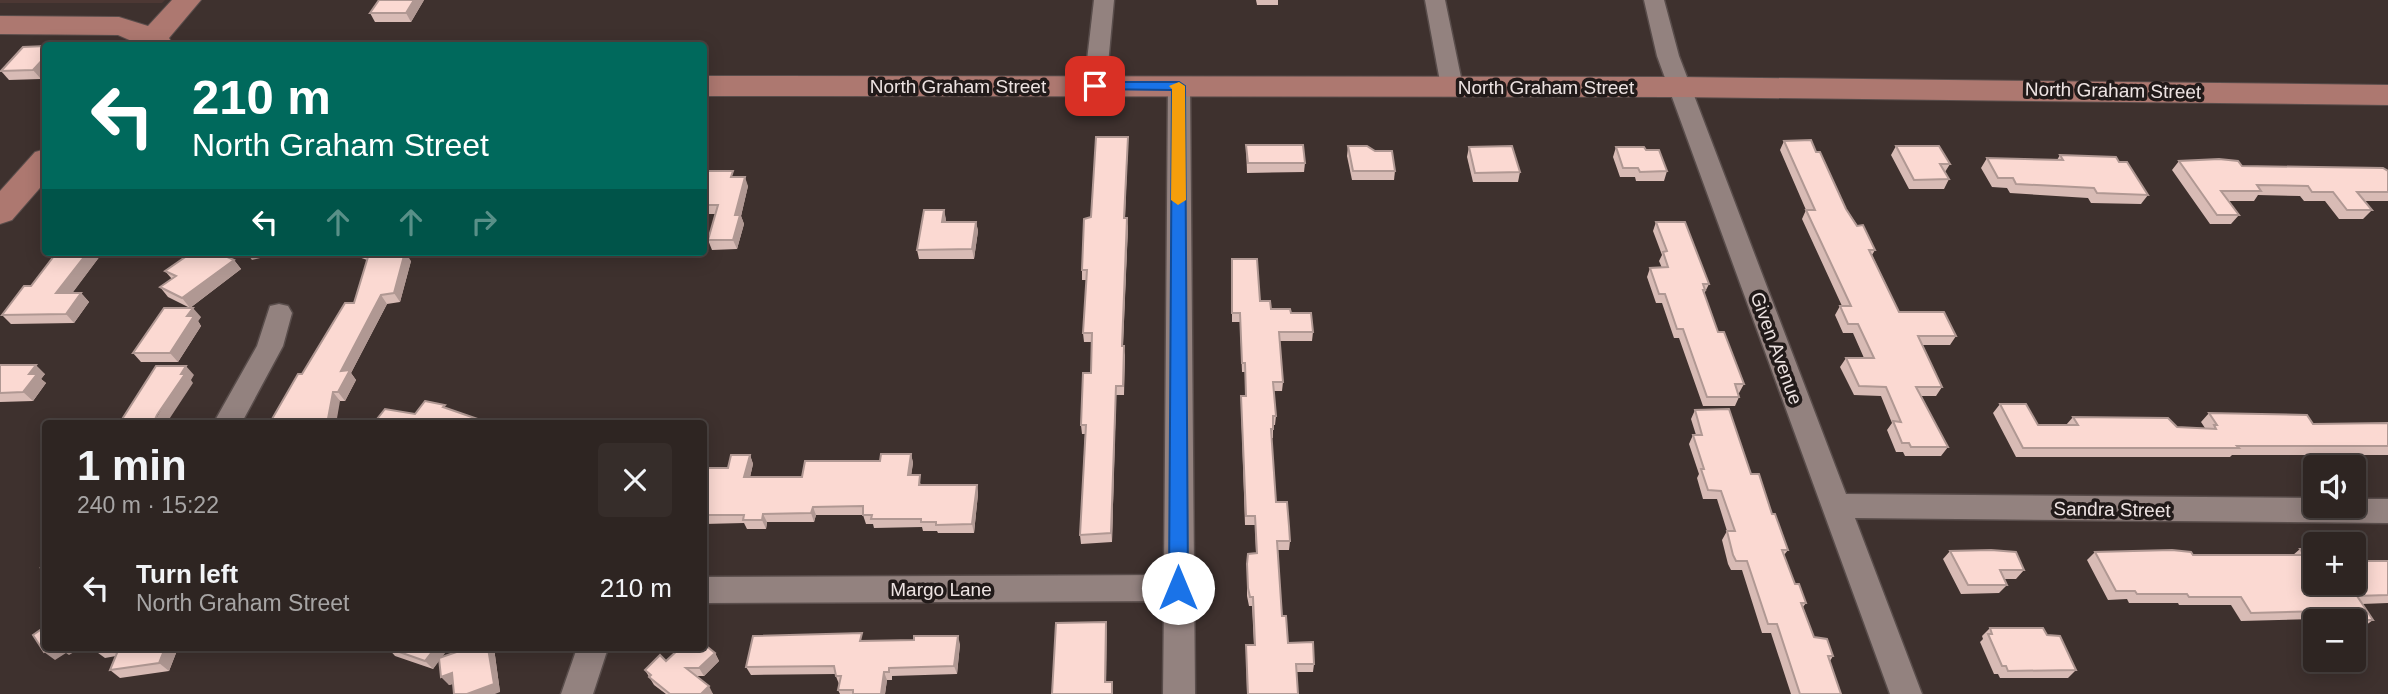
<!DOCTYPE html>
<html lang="en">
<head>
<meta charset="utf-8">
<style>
  :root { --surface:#2e2522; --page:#362d2a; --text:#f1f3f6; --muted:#a7a5a5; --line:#494240 }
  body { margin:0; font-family:Helvetica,sans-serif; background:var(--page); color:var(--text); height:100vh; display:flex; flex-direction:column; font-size:26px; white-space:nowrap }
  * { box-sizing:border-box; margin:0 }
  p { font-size:23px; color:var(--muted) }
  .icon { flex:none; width:38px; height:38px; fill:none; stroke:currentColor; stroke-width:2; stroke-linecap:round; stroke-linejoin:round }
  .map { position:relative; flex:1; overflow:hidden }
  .details { position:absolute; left:42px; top:420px; width:665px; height:231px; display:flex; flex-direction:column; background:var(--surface); border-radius:7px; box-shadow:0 4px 18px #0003,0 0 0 2px var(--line) }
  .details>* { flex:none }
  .guide { position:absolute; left:42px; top:42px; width:665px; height:214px; border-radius:7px; box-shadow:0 4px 18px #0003,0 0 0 2px var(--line); background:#00695c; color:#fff; overflow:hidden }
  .buttons { position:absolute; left:2303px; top:455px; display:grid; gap:14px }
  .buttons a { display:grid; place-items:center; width:63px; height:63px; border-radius:7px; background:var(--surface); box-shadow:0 4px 18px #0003,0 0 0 2px var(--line); font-size:35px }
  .pin { position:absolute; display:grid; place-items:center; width:60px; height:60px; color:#fff; margin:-30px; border-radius:14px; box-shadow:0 4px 10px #0006 }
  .me { position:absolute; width:77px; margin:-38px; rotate:0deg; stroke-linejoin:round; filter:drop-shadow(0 0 5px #0008) }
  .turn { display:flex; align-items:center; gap:24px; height:147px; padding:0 35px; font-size:32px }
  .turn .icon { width:91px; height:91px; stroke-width:2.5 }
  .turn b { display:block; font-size:49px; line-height:60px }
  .lanes { display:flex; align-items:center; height:66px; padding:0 35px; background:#0003; justify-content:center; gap:35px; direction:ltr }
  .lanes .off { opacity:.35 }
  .round { display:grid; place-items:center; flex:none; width:74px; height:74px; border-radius:7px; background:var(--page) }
  .head { display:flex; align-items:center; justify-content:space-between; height:119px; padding:0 35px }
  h1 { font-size:42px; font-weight:700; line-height:52px }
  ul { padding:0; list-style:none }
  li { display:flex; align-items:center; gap:21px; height:98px; padding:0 35px }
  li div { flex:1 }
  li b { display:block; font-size:26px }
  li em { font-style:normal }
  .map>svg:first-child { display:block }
</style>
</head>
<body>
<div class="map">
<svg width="2388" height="694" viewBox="0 0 2388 694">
  <rect width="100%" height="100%" fill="#3e312e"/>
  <!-- built -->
  <path fill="#4d3834" d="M0,0h165l-3,3h-162z"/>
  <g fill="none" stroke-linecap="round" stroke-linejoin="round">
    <!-- street casing -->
    <g stroke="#594d4b" stroke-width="3">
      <g id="street">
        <path d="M1094,0h20l-8,86 -3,5h-16l-3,-5z"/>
        <path d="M1425,0h20l18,87 -3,5h-16l-3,-5z"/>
        <path d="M1644,0h20l15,56 167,438 469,4v8h39v-7h34v24l-533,-5 67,176h-32l-233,-638z"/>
        <path d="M1179,79l8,2 3,5 5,608h-32l1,-93 -460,2v-26l460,-2 4,-489 3,-5z"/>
        <path d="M279,304l9,2 4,7 -9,33 -42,78h-28l44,-78 13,-40z"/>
        <path d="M577,648h31l-15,46h-32z"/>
      </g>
    </g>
    <!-- secondary casing -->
    <g stroke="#594d4b" stroke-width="2">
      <g id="secondary">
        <path d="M172,0h29l-32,38 5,8h-42l2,-4 -16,-7 -118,-1v-18l119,1 29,9z"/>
        <path d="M704,76l975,1 709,8v20l-709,-8 -975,-1z"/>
        <path d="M46,149v32l-34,39 -12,4v-33l35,-39z"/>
      </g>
    </g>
    <!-- street -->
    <use href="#street" fill="#93827f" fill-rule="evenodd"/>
    <!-- secondary -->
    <use href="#secondary" fill="#ad7870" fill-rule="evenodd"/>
  </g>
  <!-- wall -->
  <g fill="#d8bbb5">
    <path d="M424,0l-13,22h-36l-5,-9z"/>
    <path d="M1256,0h22v5h-21z"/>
    <path d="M46,46v28l-5,5 -32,1 -8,-9z"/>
    <path d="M1128,137l-3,81 3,9 -5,119 2,9 -1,40h-8l-4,147 -31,2 -1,-9 5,-101h-3l-1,-9 10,-52 1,-31h-8l-1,-9 4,-53h-5v-10l9,-53z"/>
    <path d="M1784,141l62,68 29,41 -3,5 27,57 57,24 -6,9h-28l20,42 -6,9h-15l27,51 -7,9h-36l-2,-4h-7l-9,-22 5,-7 -11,-27 -27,-1 -14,-28 6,-9h18l-11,-25h-10l-8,-18 5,-9h2l-40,-87 4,-9 -26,-60z"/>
    <path d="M1246,145l59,18 -1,9 -57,1z"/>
    <path d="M1348,146l47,25 -1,9h-42l-5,-24z"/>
    <path d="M1896,146l54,18 -5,8 4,7 -5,10h-35l-18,-34z"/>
    <path d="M1469,147l51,25 -2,10h-45l-6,-25z"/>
    <path d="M1616,147l30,3 21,21 -3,10h-28l-1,-4h-15l-7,-20z"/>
    <path d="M2060,155l59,7 29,33 -7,9 -50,-1 -3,-5 -78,-5 -3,-5 -15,-1 -11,-19 6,-10 70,2z"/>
    <path d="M2179,161l63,5 146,5v30h-24l8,9 -9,9h-24l-14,-18h-21l-4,-5 -42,-1 -4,6h-26l11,14 -8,9h-21l-38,-54z"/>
    <path d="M704,176l31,1 13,9 -7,30 3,8 -7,25 -25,1 -4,-10 8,-26h-12z"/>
    <path d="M944,210l2,12h30l2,9 -4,28h-55l-2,-9z"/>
    <path d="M1656,222l53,62 -5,10 14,38 26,52 -5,9h-1l1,4 -4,9h-32l-24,-68h-5l-12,-35h-6l-9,-26 3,-9h12l-3,-7 3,-6 -9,-24z"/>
    <path d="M57,252h46l-31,41h9l8,9 -15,21 -63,1 -9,-9 29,-29z"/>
    <path d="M345,252h40l-3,3 29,6 -11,41 -13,2 -36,69 5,7 -11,21h-5l-38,-27 52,-71 13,-43z"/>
    <path d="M197,255l37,5 7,9 -51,39 -22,-11 -8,-10 12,-8 -7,-8z"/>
    <path d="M1232,259l28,42 11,8 20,4 22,19 -1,9h-32l3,41 -1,9h-8l2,25 -1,9h-2v13h-2l5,64 14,39 -1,9h-11l4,66 6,27 26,21 -1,8h-17l2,22h-51l-1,-49h8l-2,-39h-3l-2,-10v-32l9,-11 -1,-28h-10l-4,-120v-9h5l-1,-24h-3l-2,-50h-8z"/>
    <path d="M201,317l-3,4 3,5 -23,36h-37l-8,-9z"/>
    <path d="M0,365l45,9 -4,5 5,4 -13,18 -33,1z"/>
    <path d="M2000,404l38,21h28l7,-8 104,10 28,1 -4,-6 8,-9 104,11 75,-1v32h-156l-2,2h-214l-23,-44z"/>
    <path d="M1695,410l56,64 21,40 16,36 -4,5 11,29 11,19 -3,4 11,30 19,19 -3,5 11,33h-50l-20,-61h-9l-20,-63h-11l-3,-6 -6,-24 5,-9 -10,-32h-14l-6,-21 2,-4 -10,-30 4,-9h3l-5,-16z"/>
    <path d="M911,454l2,9 -2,12 11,10h55l1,9 -4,39h-36l-1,-2h-14l-1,-4 -48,1 -1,-4h-7l-3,-9h-47l-2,7h-47l-1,7h-19l-3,-6 -40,1v-56h24l22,-13 3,9 -3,13h52z"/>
    <path d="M2300,549h15v34l73,-22v42l-26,1 11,16 -11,8h-8v-7l-39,1 -1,-3 -73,2 -10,-16h-52l-1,-2h-49l-2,-4 -19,1 -21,-40 8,-8 98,3h100z"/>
    <path d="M1950,551l74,19 -8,9h-12l3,6 -8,8 -38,1 -18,-35z"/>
    <path d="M1990,628l57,7 29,35 -8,8h-68l-2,-4h-4l-14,-32 3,-3 -1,-3z"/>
    <path d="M865,641l95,3 -3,30 -65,2v4h-5l-2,14h-45l-2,-4 1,-6 -4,-10 -84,1 -5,-8z"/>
    <path d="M95,648h83l-9,23 -49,7 -10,-8 6,-14 -11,2 -11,-8z"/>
    <path d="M388,648l53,9 53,-9 6,44 -47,-8 -4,1 -10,-25 -6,9 -38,-13z"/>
    <path d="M715,653l4,8 -15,15h-8l17,18h-47l-12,-9 -9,-15 21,-9z"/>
  </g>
  <!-- shaded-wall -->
  <g fill="#b09893">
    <path d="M414,0h10l-13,22 -5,-9z"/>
    <path d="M46,56v18l-5,5 -8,-9z"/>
    <path d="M1128,137v9l-4,81v-9z"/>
    <path d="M745,177l3,9 -7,30 3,8 -7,25 -4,-9 2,-25z"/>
    <path d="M944,210l2,9 -2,13 -2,-10z"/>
    <path d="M1127,218l1,9 -6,128v-9z"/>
    <path d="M976,222l2,9 -4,28 -2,-10z"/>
    <path d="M88,252h15l-38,51 -9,-10z"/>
    <path d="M246,252h39l-33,8z"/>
    <path d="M368,252h17l-12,10 -6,-9z"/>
    <path d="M405,252l6,9 -11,41 -6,-9z"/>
    <path d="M234,260l7,9 -51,39 -8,-10z"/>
    <path d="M81,293l8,9 -15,21 -8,-9z"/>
    <path d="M381,295l6,9 -36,69 5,7 -11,21 -7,-9 3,-21z"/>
    <path d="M193,308l8,9 -3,4 3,5 -23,36 -8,-9 17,-37z"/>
    <path d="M36,365l9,9 -4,5 5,4 -13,18 -10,-9 6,-18z"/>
    <path d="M186,366l8,9 -3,5 2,3 -27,41h-13z"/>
    <path d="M1116,386v9l-4,147 -1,-9z"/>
    <path d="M333,392l7,9 -4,23h-9z"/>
    <path d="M911,454l2,9 -3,21 -2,-9z"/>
    <path d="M750,455l3,9 -5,22 -4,-9z"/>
    <path d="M977,485l1,9 -4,39 -2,-9z"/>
    <path d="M813,507l3,8 -2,7 -3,-9z"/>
    <path d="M763,514l4,8 -1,7 -4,-9z"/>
    <path d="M1106,622l1,8 -1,60 -1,-8z"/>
    <path d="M958,636l2,8 -3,30 -3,-8z"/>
    <path d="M52,648h29l-12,7 -3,-2 -11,7 -11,-8z"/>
    <path d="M165,648h13l-9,23 -10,-8z"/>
    <path d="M435,648h14l-16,21 -8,-8z"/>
    <path d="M488,648h6l6,44 -5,2h-28z"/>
    <path d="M715,653l4,8 -15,15 -5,-8z"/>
    <path d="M884,672l3,8 -2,14h-4z"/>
    <path d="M452,673l7,8 -10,4 -8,-8z"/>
    <path d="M709,686l4,8h-12z"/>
  </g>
  <!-- building -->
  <g fill="#fbd9d2" stroke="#b09893" stroke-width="2">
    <path d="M379,0h35l-8,13h-36z"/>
    <path d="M46,46v10l-13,14 -32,1 22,-24z"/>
    <path d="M1096,137h32l-4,81h3l-5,128h2l-1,40h-7l-5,147 -31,2 6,-110h-5l2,-52h8l1,-40h-9l4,-63h-5l2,-51 7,-2z"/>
    <path d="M1811,140l5,12h4l26,57 11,17 6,-1 12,25h-6l30,62h45l12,24h-38l24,51h-26l32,60h-37l-2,-4h-7l-9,-22 8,1 -15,-35 -27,-1 -13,-28h28l-16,-34h-10l-8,-18h11l-45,-96h9l-31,-69z"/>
    <path d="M1246,145h57l2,18h-57z"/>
    <path d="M1348,146h19l8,5h17l3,20h-42z"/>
    <path d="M1512,146l8,26 -45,1 -6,-26z"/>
    <path d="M1896,146h43l11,18h-10l9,15 -35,1z"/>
    <path d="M1616,147h28l2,3h13l8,21 -27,1 -2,-4h-15z"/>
    <path d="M2060,155l56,2 3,5h8l21,33 -51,-2 -3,-5 -78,-4 -3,-6h-15l-11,-20 76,2z"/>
    <path d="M2219,159l19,2 4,5 141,2 5,3v21h-31l15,18h-25l-14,-18h-21l-4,-6 -51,-1 4,6h-40l18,24h-22l-38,-54z"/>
    <path d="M708,171h25l-2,6h14l-10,38h5l-7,25h-25l10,-35h-14v-29h2z"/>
    <path d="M924,210h20l-2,12h34l-4,27 -55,1z"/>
    <path d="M1656,222h29l24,62h-6l2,6h-2l15,42h6l20,52h-9l4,13h-32l-24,-68h-6l-12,-35h-6l-9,-26 18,-1 -5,-15 4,-1z"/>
    <path d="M57,252h31l-32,41h25l-15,21 -64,1 22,-29h7z"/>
    <path d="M202,252h14l18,8 -52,38 -22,-11 16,-11 -11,-5 26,-18 6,2z"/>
    <path d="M405,252l-11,41 -13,2 -40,76 9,-1 -12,22h-5l-6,32h-56l1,-5 26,-45h4l43,-71h9l14,-46z"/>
    <path d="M1232,259h25l3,42h10l1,8h19l1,4h20l2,19h-34l4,50h-10l3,34h-3v13h-2l5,73h11l2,24 1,15h-13l5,75h4l2,27 25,-1 1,22h-18l2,30h-50l-2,-49h9l-2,-48h-3l-2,-9 -1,-24 1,-10 9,-1 -2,-37h-9l-5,-120h5l-1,-33h-3l-2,-50h-8z"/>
    <path d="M164,308h29l-6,8h7l-24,37h-37z"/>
    <path d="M0,365h36l-7,9h8l-14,18 -23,1z"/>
    <path d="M156,366h30l-5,8h4l-28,41 -4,9h-34z"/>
    <path d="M425,401l20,4 -2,2 49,17h-119l12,-15 30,5z"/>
    <path d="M2000,404h26l12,21h40l-5,-8 95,1 9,9 39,2 -2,-4h3l-8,-12 98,2 6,9 75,-1v23h-151l2,2h-216z"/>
    <path d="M1729,409l22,65h8l13,40h3l13,36h-6l13,34h4l7,19h-5l13,34 13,2 6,17h-5l13,38h-41l-23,-70h-9l-21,-63h-11l-3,-6 -6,-24h8l-14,-40 -13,-1 -7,-21h3l-11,-34h9l-7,-25z"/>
    <path d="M881,454h30l-3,21h12l-1,10h58l-5,39 -36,1v-3h-15v-3h-50l1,-4h-9v-9l-50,1 -2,6 -48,1 -1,6h-19l1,-5h-40v-47h24l3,-13h19l-6,22h58l3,-16h75z"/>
    <path d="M2300,549h15v34h39v-22h34v34l-31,1 16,24h-43l-6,-9 -73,2 -10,-16h-52l-2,-3h-50l-2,-3h-19l-21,-39 77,-2 19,2 2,3h111z"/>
    <path d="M1991,550l25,2 8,18h-24l7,15h-39l-18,-34z"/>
    <path d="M46,556v10l-5,1z"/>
    <path d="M1106,622l-1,60h7v12h-60l4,-71z"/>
    <path d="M46,626v22h6l-8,4 -11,-17z"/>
    <path d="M1990,628h53l4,7 13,1 16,34 -68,1 -2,-5h-4l-14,-32h4z"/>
    <path d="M862,633l-2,8 54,-1v-4h44l-4,30 -65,2v4h-5l-3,22h-28v-4h-15l3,-14h-5l-2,-10 -88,1 7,-31z"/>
    <path d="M704,644l11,9 -16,15h-13l23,18 -8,8h-31l-21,-17 2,-2 -6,-5 15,-15 6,6 14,-13h24z"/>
    <path d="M95,648h15l-16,2z"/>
    <path d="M119,648h46l-6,15 -49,7z"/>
    <path d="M388,648h47l-10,13z"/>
    <path d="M468,648h20l6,36 -27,10h-13l-2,-21 -11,4 -2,-19z"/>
  </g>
  <!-- route -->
  <path fill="#1a73e8" stroke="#114b97" stroke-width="2" d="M1095,82h84l6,4 3,502 -3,6 -7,2 -6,-2 -3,-6 3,-498 -81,-1v-6z"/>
  <!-- slow -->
  <path fill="#f59e0b" d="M1179,82l6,4 1,114 -8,5 -7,-5 1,-111 -3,-3z"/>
  <g text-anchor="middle" stroke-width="7" stroke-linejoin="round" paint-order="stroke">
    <!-- street labels -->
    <g font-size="19" fill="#ede3e2" stroke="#211a19">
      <text x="958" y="93">North Graham Street</text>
      <text x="1546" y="94">North Graham Street</text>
      <text transform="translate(2113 90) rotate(1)" y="7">North Graham Street</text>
      <text transform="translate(1777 348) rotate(70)" y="7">Given Avenue</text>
      <text transform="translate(2112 509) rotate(1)" y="7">Sandra Street</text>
      <text x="941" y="596">Margo Lane</text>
    </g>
  </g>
</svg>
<div class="buttons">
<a><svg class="icon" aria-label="sound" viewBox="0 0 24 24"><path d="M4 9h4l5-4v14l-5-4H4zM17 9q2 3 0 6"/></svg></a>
<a>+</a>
<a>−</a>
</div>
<div class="pin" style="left:1095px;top:86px;background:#d93025"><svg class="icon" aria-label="arrive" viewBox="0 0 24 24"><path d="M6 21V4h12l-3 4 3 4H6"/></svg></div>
<svg class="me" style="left:1178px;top:588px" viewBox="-20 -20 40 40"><circle r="19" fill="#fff"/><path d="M0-13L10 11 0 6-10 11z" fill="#1a73e8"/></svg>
<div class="guide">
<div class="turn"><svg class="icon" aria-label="left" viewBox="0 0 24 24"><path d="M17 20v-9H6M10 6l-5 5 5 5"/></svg><div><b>210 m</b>North Graham Street</div></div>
<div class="lanes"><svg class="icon" aria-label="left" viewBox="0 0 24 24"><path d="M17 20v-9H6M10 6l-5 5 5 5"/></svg><svg class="icon off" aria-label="ahead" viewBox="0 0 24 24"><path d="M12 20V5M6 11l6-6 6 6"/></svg><svg class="icon off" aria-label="ahead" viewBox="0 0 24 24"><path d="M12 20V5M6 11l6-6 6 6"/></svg><svg class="icon off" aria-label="right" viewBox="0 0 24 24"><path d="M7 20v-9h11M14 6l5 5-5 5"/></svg></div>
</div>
<section class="details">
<div class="head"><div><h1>1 min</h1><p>240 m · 15:22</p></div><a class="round"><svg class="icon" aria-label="close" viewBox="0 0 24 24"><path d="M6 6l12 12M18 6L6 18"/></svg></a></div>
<ul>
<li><svg class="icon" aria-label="left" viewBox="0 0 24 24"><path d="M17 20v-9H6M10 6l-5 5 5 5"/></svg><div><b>Turn left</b><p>North Graham Street</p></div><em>210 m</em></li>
</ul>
</section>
</div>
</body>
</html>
